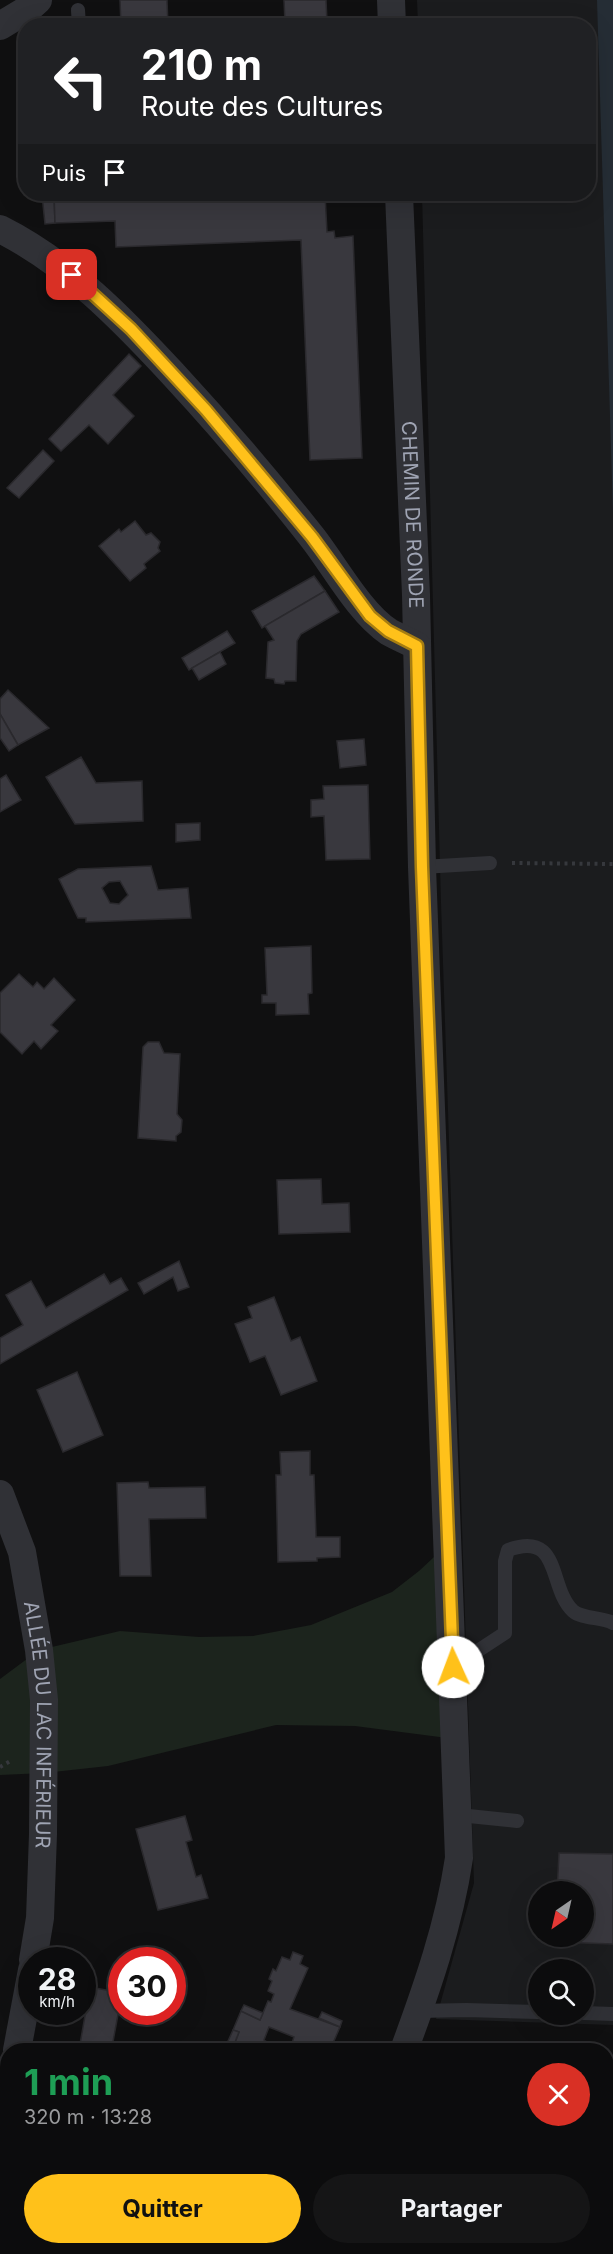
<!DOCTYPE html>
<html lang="fr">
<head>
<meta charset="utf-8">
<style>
  :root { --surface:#0c0c0d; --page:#151516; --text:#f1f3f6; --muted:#9a9b9d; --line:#2c2c2e; --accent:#ffc11a }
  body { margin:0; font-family:Inter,sans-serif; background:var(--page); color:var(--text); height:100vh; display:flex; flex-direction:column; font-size:22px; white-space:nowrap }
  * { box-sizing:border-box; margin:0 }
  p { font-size:20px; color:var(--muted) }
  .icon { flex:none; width:33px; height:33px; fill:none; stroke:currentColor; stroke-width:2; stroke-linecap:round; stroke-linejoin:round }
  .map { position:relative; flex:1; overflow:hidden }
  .details { position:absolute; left:0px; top:2043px; width:614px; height:212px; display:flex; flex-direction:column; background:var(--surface); border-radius:24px 24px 0 0; box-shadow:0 6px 24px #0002,0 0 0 2px var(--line) }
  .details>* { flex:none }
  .banner { position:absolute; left:18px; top:18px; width:578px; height:183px; border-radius:24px; box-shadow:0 6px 24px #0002,0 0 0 2px var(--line); background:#202124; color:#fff; overflow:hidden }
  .needle { width:39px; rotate:214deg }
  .tools { position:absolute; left:528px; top:1881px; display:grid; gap:12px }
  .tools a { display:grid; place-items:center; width:66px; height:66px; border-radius:50%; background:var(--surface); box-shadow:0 6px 24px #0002,0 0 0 2px var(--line); font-size:30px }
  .speed { position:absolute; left:18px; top:1947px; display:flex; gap:12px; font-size:30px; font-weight:700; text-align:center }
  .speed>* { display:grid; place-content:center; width:78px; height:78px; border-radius:50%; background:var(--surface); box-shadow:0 6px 24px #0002,0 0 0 2px var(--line); line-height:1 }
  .speed small { font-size:15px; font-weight:400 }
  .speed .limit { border:9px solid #d22; background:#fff; color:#111 }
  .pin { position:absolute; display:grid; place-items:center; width:51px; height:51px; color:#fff; margin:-26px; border-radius:12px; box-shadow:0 3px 9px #0006 }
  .me { position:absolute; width:66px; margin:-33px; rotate:358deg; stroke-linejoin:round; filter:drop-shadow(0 0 4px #0008) }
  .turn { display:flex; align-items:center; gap:21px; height:126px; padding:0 24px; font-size:27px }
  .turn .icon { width:78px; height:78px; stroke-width:2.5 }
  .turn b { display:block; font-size:42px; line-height:51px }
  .then { display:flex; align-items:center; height:57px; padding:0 24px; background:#0003; gap:12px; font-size:22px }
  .round { display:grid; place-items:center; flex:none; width:63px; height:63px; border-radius:32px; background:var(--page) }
  .summary { display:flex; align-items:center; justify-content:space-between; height:102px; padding:0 24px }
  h1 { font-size:36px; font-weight:700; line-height:45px; color:#1e9e55 }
  .primary-button { display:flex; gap:12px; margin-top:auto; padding:12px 24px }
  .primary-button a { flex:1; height:69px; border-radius:36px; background:var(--accent); color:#111; font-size:24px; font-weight:700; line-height:69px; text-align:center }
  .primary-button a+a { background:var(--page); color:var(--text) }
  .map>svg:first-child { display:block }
</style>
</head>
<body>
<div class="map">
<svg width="613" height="2254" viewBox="0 0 613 2254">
  <rect width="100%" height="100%" fill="#101011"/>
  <!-- built -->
  <path fill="#1b1c1e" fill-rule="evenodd" d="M417,0h196v2025l-177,-6 38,-136 -33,-980 -19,-709h166v-168l-170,-1zM538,1892h46v44h-46zM538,1970h46v44h-46z"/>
  <!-- green -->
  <path fill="#1c241d" d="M448,1544l7,195 -100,-13 -79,-1 -168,41 -64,7 -44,2v-96l39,-29 81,-19 79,6 54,-1 58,-11 81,-33 27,-21z"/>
  <!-- water -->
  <path fill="#252d35" d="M597,0h16v513z"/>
  <!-- building -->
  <g fill="#39383e" stroke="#2a292d" stroke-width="1.5" fill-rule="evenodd">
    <path d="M120,0h47l1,26h-47z"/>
    <path d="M284,0h42l1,22 -42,1z"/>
    <path d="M54,194l1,29 -10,1 -3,-29z"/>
    <path d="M54,194h271l2,38 7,-1 1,7 18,-2 9,222 -52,2 -9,-220 -185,7 -1,-26 -60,2z"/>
    <path d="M129,354l12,12 -28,29 21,21 -26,28 -19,-19 -28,26 -12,-12z"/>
    <path d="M43,450l11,11 -35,37 -12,-10z"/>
    <path d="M135,521l11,14 5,-2 9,9 -2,6 2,3 -16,13 2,4 -16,13 -31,-35 20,-17 2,3z"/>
    <path d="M314,576l11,15 -63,37 -10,-17z"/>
    <path d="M325,591l14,21 -38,22 -4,7 -1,40h-11l-1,3 -9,-1 -1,-4 -8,-1 2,-36 6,-2 -9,-14z"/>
    <path d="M227,631l8,12 -46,27 -7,-12z"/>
    <path d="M220,652l6,12 -27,16 -7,-12z"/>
    <path d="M8,690l41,38 -31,17 -18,-31v-15z"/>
    <path d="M0,714l18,31 -9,6 -9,-13z"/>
    <path d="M364,739l2,26 -26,3 -3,-27z"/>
    <path d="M81,757l15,26 46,-2 1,40 -68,3 -29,-47z"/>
    <path d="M6,775l15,25 -21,12v-33z"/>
    <path d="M368,785l2,74 -44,1 -2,-44 -13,1v-17l13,-1 -1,-13z"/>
    <path d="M200,823v17l-24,2v-18z"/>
    <path d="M151,866l7,24 30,-2 3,30 -105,4v-4h-8l-19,-39 19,-10zM120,881l8,14 -9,9 -9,-1 -8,-15 7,-6z"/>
    <path d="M311,946l1,47 -4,1 1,20 -33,1v-12h-14v-8h5l-2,-47z"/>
    <path d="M19,974l14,13 4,-5 7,7 10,-11 21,22 -24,25 7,6 -17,18 -7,-8 -12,13 -22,-22v-39z"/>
    <path d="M148,1042h11l5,11 16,1 -3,60 5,6 -1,12 -5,4v5l-38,-3 5,-91z"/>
    <path d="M321,1179l1,25 27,-1 1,29 -71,2 -2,-54z"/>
    <path d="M179,1261l10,26 -11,4 -5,-14 -29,17 -6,-11z"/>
    <path d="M104,1274l6,10 11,-6 7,12 -128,74v-26l23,-13 -17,-30 25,-14 15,27z"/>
    <path d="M274,1297l17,44 9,-4 17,44 -36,14 -16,-39 -15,6 -15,-38 17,-6 -4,-11z"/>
    <path d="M77,1372l26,63 -40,17 -26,-62z"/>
    <path d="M310,1451v24h4l2,62h24v20l-23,1v3l-39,1 -2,-87h5l-1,-23z"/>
    <path d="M148,1482l1,6 56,-1 1,31 -57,1 2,57h-31l-3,-93z"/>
    <path d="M185,1816l7,24 -6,2 10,35 5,-2 7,23 -50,12 -22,-81z"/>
    <path d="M559,1853l54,1v90l-58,-2v-6h29v-44h-27z"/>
    <path d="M293,1952l10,4 -3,8 8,4 -18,41 50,18 -10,23 -19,-7 -3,7 -16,-7 2,-6 -25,-10 -5,13 3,2 -4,8h-31l7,-18 -6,-2 8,-19 19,9 8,-19 3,1 3,-8 -6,-3 4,-10 -3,-2 4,-10 3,2 6,-14 8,3z"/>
    <path d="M90,1987l32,6 -10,54 19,3h-52z"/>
    <path d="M244,2005l19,8 -3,7 -19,-9z"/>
    <path d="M322,2012l20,9 -2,6 -21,-9z"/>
    <path d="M233,2030l6,2 -7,18h-8z"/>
    <path d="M606,2111h7v70l-7,-1z"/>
    <path d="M28,2247h61l3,1 -1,6h-65z"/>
    <path d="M411,2248l179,4 -1,2h-180z"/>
  </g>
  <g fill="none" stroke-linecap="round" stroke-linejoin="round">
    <!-- path -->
    <g stroke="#36383d" stroke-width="4" stroke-dasharray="3 4.5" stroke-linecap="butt">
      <path d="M512,863l101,1"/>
      <path d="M0,1767l12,-7"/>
    </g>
    <!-- service -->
    <g stroke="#303136" stroke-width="14">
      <path d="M78,10l1,16"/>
      <path d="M422,867l68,-4"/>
      <path d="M453,1667l52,-34v-72l3,-11c54,-20 40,38 65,61 9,8 29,6 40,12"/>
      <path d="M459,1815l58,6"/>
      <path d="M419,2011l47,-1 72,2"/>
      <path d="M584,2013l29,1"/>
    </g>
    <!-- minor -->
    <g stroke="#303136" stroke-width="28">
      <path d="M391,0l1,26"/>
      <path d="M0,26l28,-17 10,-9"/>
      <path id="s1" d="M399,194l17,401 6,272 37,991c-10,67 -32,130 -55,192"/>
      <path d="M0,229c68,34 122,90 173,145 48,52 95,107 139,163 22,28 47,75 77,95 9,5 19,9 28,14"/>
      <path id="s2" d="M0,1494l22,58 17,98 5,50 -1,134 -3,84 -7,42"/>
      <path d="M17,2050l15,-80"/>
      <path d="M0,2124l8,-28"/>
      <path d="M329,2254l3,-7"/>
    </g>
  </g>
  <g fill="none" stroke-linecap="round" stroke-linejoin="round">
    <!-- route casing -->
    <g stroke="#a67d11" stroke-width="15">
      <path id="route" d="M72,275l59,54 75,81 106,127 58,79 18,15 29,15 5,221 31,800"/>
    </g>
    <!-- route -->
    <use href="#route" stroke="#ffc11a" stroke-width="10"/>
  </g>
  <g text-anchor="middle" stroke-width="5" stroke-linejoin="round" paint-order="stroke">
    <!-- street labels -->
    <g font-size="20" fill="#9fa4b3" stroke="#0b0b0c">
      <text dy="7" stroke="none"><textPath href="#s1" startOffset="321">CHEMIN DE RONDE</textPath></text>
      <text dy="7" stroke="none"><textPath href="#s2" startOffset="236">ALLÉE DU LAC INFÉRIEUR</textPath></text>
    </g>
  </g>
</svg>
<div class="tools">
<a><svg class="needle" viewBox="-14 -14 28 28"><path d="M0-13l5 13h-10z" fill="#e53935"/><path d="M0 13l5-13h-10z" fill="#9a9b9d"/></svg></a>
<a><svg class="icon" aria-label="search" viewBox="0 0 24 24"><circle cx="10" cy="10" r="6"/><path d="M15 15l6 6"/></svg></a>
</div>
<div class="speed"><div>28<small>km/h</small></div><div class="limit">30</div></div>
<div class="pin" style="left:72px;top:275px;background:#d93025"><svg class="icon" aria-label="arrive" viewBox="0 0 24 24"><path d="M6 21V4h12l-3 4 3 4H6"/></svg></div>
<svg class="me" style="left:453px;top:1667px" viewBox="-20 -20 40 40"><circle r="19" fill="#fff"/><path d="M0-13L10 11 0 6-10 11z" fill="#ffc11a"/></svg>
<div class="banner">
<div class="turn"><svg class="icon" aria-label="left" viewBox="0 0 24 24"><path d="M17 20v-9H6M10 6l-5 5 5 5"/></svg><div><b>210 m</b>Route des Cultures</div></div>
<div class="then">Puis<svg class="icon" aria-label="arrive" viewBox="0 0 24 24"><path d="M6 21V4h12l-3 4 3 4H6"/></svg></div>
</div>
<section class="details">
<div class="summary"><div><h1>1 min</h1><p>320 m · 13:28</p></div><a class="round" style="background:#d93025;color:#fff"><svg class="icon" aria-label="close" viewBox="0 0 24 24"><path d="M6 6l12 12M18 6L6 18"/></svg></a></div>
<div class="primary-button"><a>Quitter</a><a>Partager</a></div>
</section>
</div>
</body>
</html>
